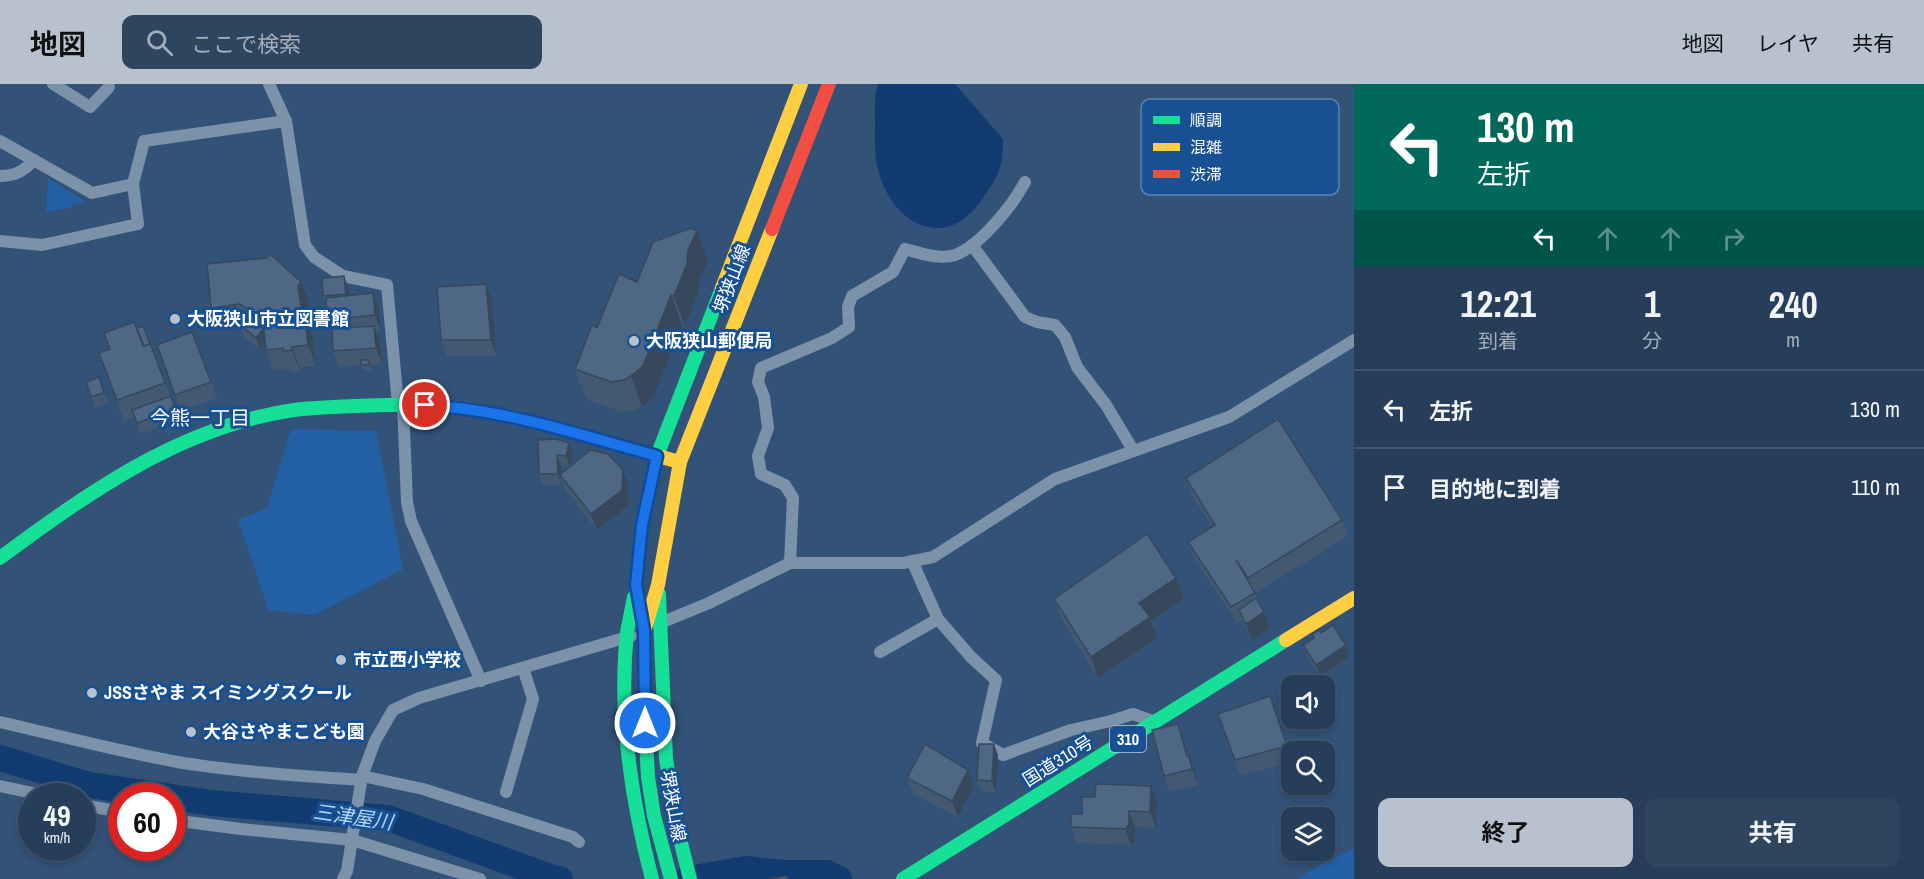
<!DOCTYPE html>
<html lang="ja">
<head>
<meta charset="utf-8">
<style>
  :root { --surface:#263e59; --page:#2e455f; --text:#f1f3f6; --muted:#a4aeba; --line:#42576f; --accent:#b8c2cf }
  body { margin:0; font-family:"Archivo Narrow","Noto Sans JP",sans-serif; background:var(--page); color:var(--text); height:100vh; display:flex; flex-direction:column; font-size:22px; white-space:nowrap }
  * { box-sizing:border-box; margin:0 }
  p { font-size:20px; color:var(--muted) }
  .icon { flex:none; width:33px; height:33px; fill:none; stroke:currentColor; stroke-width:2; stroke-linecap:round; stroke-linejoin:round }
  .map { position:relative; flex:1; overflow:hidden }
  .side { display:flex; flex-direction:column; background:var(--surface); width:570px }
  .side>* { flex:none }
  .top-card { background:#00695c; color:#fff; overflow:hidden }
  .controls { position:absolute; left:1281px; top:591px; display:grid; gap:12px }
  .controls a { display:grid; place-items:center; width:54px; height:54px; border-radius:12px; background:var(--surface); box-shadow:0 3px 9px #0003,0 0 0 2px var(--line); font-size:30px }
  .speed { position:absolute; left:18px; top:699px; display:flex; gap:12px; font-size:30px; font-weight:700; text-align:center }
  .speed>* { display:grid; place-content:center; width:78px; height:78px; border-radius:50%; background:var(--surface); box-shadow:0 3px 9px #0003,0 0 0 2px var(--line); line-height:1 }
  .speed small { font-size:15px; font-weight:400 }
  .speed .limit { border:9px solid #d22; background:#fff; color:#111 }
  .pin { position:absolute; display:grid; place-items:center; width:51px; height:51px; color:#fff; margin:-26px; border:3px solid #fff; border-radius:50%; box-shadow:0 2px 6px #0007 }
  .me { position:absolute; width:66px; margin:-33px; rotate:0deg; stroke-linejoin:round; filter:drop-shadow(0 0 4px #0008) }
  .turn { display:flex; align-items:center; gap:21px; height:126px; padding:0 24px; font-size:27px }
  .turn .icon { width:78px; height:78px; stroke-width:2.5 }
  .turn b { display:block; font-size:42px; line-height:51px }
  .lanes { display:flex; align-items:center; height:57px; padding:0 24px; background:#0003; justify-content:center; gap:30px; direction:ltr }
  .lanes .off { opacity:.35 }
  .eta { display:flex; justify-content:space-evenly; align-items:center; height:102px; text-align:center }
  .eta b { font-size:36px; font-weight:700; line-height:42px }
  .primary-button { display:flex; gap:12px; margin-top:auto; padding:12px 24px }
  .primary-button a { flex:1; height:69px; border-radius:12px; background:var(--accent); color:#111; font-size:24px; font-weight:700; line-height:69px; text-align:center }
  .primary-button a+a { background:var(--page); color:var(--text) }
  ul { padding:0; list-style:none }
  li { display:flex; align-items:center; gap:18px; height:78px; padding:0 24px; border-top:2px solid var(--line) }
  li div { flex:1 }
  li b { display:block; font-size:22px }
  li em { font-style:normal }
  header { display:flex; align-items:center; gap:36px; box-sizing:border-box; height:84px; padding:0 30px; background:var(--accent); color:#111 }
  header strong { font-size:28px }
  nav { display:flex; gap:33px; margin-inline-start:auto; font-size:21px }
  .search { width:420px; height:54px; background:var(--page); display:flex; align-items:center; gap:15px; box-sizing:border-box; padding:0 21px; border-radius:12px; color:var(--muted); font-size:22px }
  main { display:flex; flex:1; min-height:0 }
  .map>svg:first-child { display:block }
</style>
</head>
<body>
<header>
<strong>地図</strong>
<div class="search"><svg class="icon" aria-label="search" viewBox="0 0 24 24"><circle cx="10" cy="10" r="6"/><path d="M15 15l6 6"/></svg>ここで検索</div>
<nav><a>地図</a><a>レイヤ</a><a>共有</a></nav>
</header>
<main>
<div class="map">
<svg width="1354" height="795" viewBox="0 0 1354 795">
  <rect width="100%" height="100%" fill="#335277"/>
  <!-- green -->
  <g fill="#2360a5">
    <path d="M48,94l37,23 -14,4v3l-25,4z"/>
    <path d="M291,345l85,2 27,138 -89,46 -45,-5 -31,-90 29,-12z"/>
    <path d="M1354,764v31h-57l17,-11z"/>
  </g>
  <!-- water -->
  <path fill="#123c71" d="M878,0h77l48,55c0,29 -4,36 -20,59 -11,17 -27,31 -48,30 -30,-2 -50,-31 -57,-58 -4,-16 -3,-34 -3,-50 0,-12 -1,-24 3,-36z"/>
  <g fill="none" stroke-linecap="round" stroke-linejoin="round">
    <!-- river -->
    <g stroke="#123c71" stroke-width="26">
      <path d="M0,674l89,27 78,11"/>
      <path d="M172,713l39,6 177,15 165,60 7,1"/>
      <path d="M688,795l58,-10 38,4h43l12,6"/>
    </g>
    <!-- street -->
    <g stroke="#7c92a9" stroke-width="12">
      <path d="M53,0l37,23 19,-20"/>
      <path d="M269,0l17,37 19,124 9,12 29,19 44,9 11,119"/>
      <path d="M0,57l92,52 41,-9 5,40 -96,21 -42,-4"/>
      <path d="M0,92c15,0 24,-5 34,-16"/>
      <path d="M133,100l11,-43 142,-20"/>
      <path d="M972,161l53,72 12,5 18,3 10,12 12,30 29,38 27,45"/>
      <path d="M403,320l4,98 4,19 70,160"/>
      <path d="M912,477l26,58 33,38 25,23 -14,63 21,12 68,-25 40,-9 22,-7 22,8"/>
      <path d="M790,479l3,-65 -8,-13 -24,-11 -3,-18 10,-28 -4,-31 -6,-15 3,-14 71,-30 17,-11 -1,-20 4,-11 41,-24 12,-23c15,4 34,11 50,6 25,-9 58,-50 70,-73"/>
      <path d="M658,540l51,-21 81,-40h113l30,-6 122,-78 174,-62 125,-77"/>
      <path d="M880,568l58,-33"/>
      <path d="M0,638c61,14 122,30 183,41 59,9 119,13 178,17"/>
      <path d="M362,692l61,13 150,48 6,5"/>
      <path d="M0,702l47,10"/>
      <path d="M506,708l27,-93 -10,-31"/>
      <path d="M82,721l40,7"/>
      <path d="M172,736l69,9 111,11 128,39"/>
      <path d="M343,795l4,-8 15,-95 13,-35 18,-31 26,-12 212,-62"/>
    </g>
    <!-- fast -->
    <g stroke="#16e098" stroke-width="14">
      <path d="M0,474c88,-66 183,-132 294,-148 20,-3 40,-3 59,-4 26,-1 52,-2 78,-1"/>
      <path d="M659,510l7,164 9,61 15,60"/>
      <path d="M634,513c-2,12 -5,24 -7,36 -9,83 4,166 25,246"/>
      <path d="M671,795l-17,-63 -6,-39 -3,-54 -1,-93 -8,-45 6,-60 15,-69 65,-168"/>
      <path d="M903,795l383,-239"/>
    </g>
    <!-- slow -->
    <g stroke="#ffcf43" stroke-width="14">
      <path d="M722,204l79,-204"/>
      <path d="M431,321c85,6 167,36 249,57"/>
      <path d="M645,544l13,-43 22,-123 92,-233"/>
      <path d="M1286,556l68,-42"/>
    </g>
    <!-- jam -->
    <path stroke="#f24e42" stroke-width="14" d="M772,145l57,-145"/>
  </g>
  <!-- wall -->
  <g fill="#435972">
    <path d="M697,147l11,30 -9,19 -1,14 -13,32 -3,-1 -28,71 -12,10 -7,4 -13,2 -36,-13 -11,-30 22,-41 40,-46z"/>
    <path d="M344,192l4,11 1,9 24,-3 6,16 2,22 -5,1 4,10 2,22 -11,1v5l-8,1 -2,-6 -22,2 -6,-16 -1,-20 -5,-11 -1,-16 -3,-8z"/>
    <path d="M301,198l8,21 -3,4 2,18 4,9 4,32 -16,2v3l-9,1 -1,-3 -16,2 -8,-21 -1,-8 -5,7 -16,-13 -4,-10 -21,3 -8,-21z"/>
    <path d="M486,200l6,16 4,56h-49l-6,-16z"/>
    <path d="M192,248l25,66 -36,13 -24,-66z"/>
    <path d="M150,259l30,77 -39,14 -6,-16 -11,3 -25,-68 11,-4 33,-3z"/>
    <path d="M99,293l9,26 -13,5 -9,-26z"/>
    <path d="M538,356l35,14 -3,13 -9,-1v8l62,-4 6,16 -1,20 -31,24 -31,-39 -5,-12v6h-18l-4,-11z"/>
    <path d="M1186,394l156,42 6,16 -93,57 15,35 -18,12 -10,-20 -5,3 -43,-65 -6,-16 24,-15 -21,-33z"/>
    <path d="M1054,515h130l-33,22 7,17 -60,40 -36,-58z"/>
    <path d="M1321,549l29,23 -30,20 -13,-20 -4,-11 10,-7 -1,-4z"/>
    <path d="M1270,612l22,62v4l-52,14 -22,-62z"/>
    <path d="M1178,640l6,16 4,16 7,16 3,13 -29,7 -5,-16z"/>
    <path d="M998,671l-2,37 -15,-1 -4,-11z"/>
    <path d="M968,686l6,16 -16,31 -45,-23 -6,-16z"/>
    <path d="M1157,718l-1,26 -21,-1v13l-4,5 -54,-2 -6,-16 11,-13z"/>
  </g>
  <!-- shaded-wall -->
  <g fill="#37485c">
    <path d="M697,147l11,30 -9,19 -1,14 -13,32 -11,-30 14,-46z"/>
    <path d="M344,192l4,11 2,17 -4,-10z"/>
    <path d="M301,198l8,21 -3,4 2,18 4,9 4,32 -8,-21 -6,-32 -4,-27z"/>
    <path d="M486,200l6,16 4,56 -5,-16z"/>
    <path d="M373,209l6,16 2,22 -6,-16z"/>
    <path d="M671,211l11,30 -28,71 -12,10 -11,-30z"/>
    <path d="M374,242l6,16 2,22 -6,-16z"/>
    <path d="M263,245l4,11 -7,9 -4,-11z"/>
    <path d="M292,263l8,21v3l-8,-21z"/>
    <path d="M569,359l4,11 -3,13 -4,-11z"/>
    <path d="M557,371l4,11v11l-1,-2 1,10 -3,-11z"/>
    <path d="M623,386l6,16 -1,20 -31,24 -6,-16z"/>
    <path d="M1176,494l8,21 -33,22 7,17 -60,40 -7,-21 48,-54z"/>
    <path d="M1264,528l6,16 -18,12 -6,-16z"/>
    <path d="M1346,561l4,11 -30,20 -4,-11z"/>
    <path d="M1178,640l6,16 8,32 -5,-16z"/>
    <path d="M994,660l4,11 -2,37 -4,-11z"/>
    <path d="M1189,672l6,16 3,13 -6,-16z"/>
    <path d="M968,686l6,16 -16,31 -6,-16z"/>
    <path d="M1151,702l6,16 -1,26 -6,-16z"/>
    <path d="M1129,727l6,16v13l-4,5 -6,-16z"/>
  </g>
  <!-- building -->
  <g fill="#4e6784" stroke="#37485c" stroke-width="1.5">
    <path d="M691,144l6,3 -9,19 -1,14 -13,32 -3,-1 -28,71 -12,10 -7,4 -13,2 -36,-13 17,-44 5,3 22,-54 18,8 16,-40z"/>
    <path d="M270,170l31,28 -3,4 4,27h2l4,32 -16,2v3l-9,1v-3l-17,2 -3,-29 -23,-17 -29,4 -4,-44 60,-6z"/>
    <path d="M344,192l2,18 -23,2 -1,-18z"/>
    <path d="M486,200l5,56h-50l-4,-53z"/>
    <path d="M373,209l2,22 -48,5 -1,-22z"/>
    <path d="M246,233l17,12 -7,9 -16,-13z"/>
    <path d="M134,238l9,24 7,-3 15,40 -48,17 -18,-47 11,-4 -6,-16z"/>
    <path d="M143,242l7,18 -6,2 -7,-18z"/>
    <path d="M374,242l2,22 -43,3 -1,-22z"/>
    <path d="M192,248l19,50 -36,13 -18,-50z"/>
    <rect x="361" y="276" width="8" height="5"/>
    <path d="M99,293l5,16 -13,4 -5,-15z"/>
    <path d="M171,312l5,13 -39,14 -5,-13z"/>
    <path d="M1278,335l64,101 -94,58 -12,-18 19,33 -24,14 -43,-65 27,-17 -29,-47z"/>
    <path d="M556,355l13,4 -3,13 -9,-1 1,19h-19l-1,-34z"/>
    <path d="M590,366l18,4 15,16 -1,20 -31,24 -31,-39z"/>
    <path d="M1147,450l29,44 -37,25 11,14 -59,40 -37,-58z"/>
    <path d="M1256,514l8,14 -18,12 -7,-14z"/>
    <path d="M1333,541l13,20 -30,20 -13,-20 11,-7 -2,-4 7,-4 2,3z"/>
    <path d="M1270,612l17,50 -52,14 -17,-46z"/>
    <path d="M1178,640l9,32h2l3,13 -28,7 -12,-46z"/>
    <path d="M925,660l43,26 -16,31 -45,-23z"/>
    <path d="M979,660h15l-2,37 -15,-1z"/>
    <path d="M1096,700l55,2 -1,26 -21,-1v13l-4,5 -54,-2v-13h11v-17h13z"/>
    <path d="M786,792l2,3h-19z"/>
  </g>
  <g fill="none" stroke-linecap="round" stroke-linejoin="round">
    <!-- route casing -->
    <g stroke="#114b97" stroke-width="15">
      <path id="route" d="M425,321c79,4 156,30 232,51l-15,69 -6,60 8,45 1,93"/>
    </g>
    <!-- route -->
    <use href="#route" stroke="#1a73e8" stroke-width="10"/>
  </g>
  <!-- markers -->
  <g fill="#b8c2cf" stroke="#175093" stroke-width="2">
    <circle cx="175" cy="235" r="6"/>
    <circle cx="634" cy="257" r="6"/>
    <circle cx="341" cy="576" r="6"/>
    <circle cx="92" cy="609" r="6"/>
    <circle cx="191" cy="648" r="6"/>
  </g>
  <g text-anchor="middle" stroke-width="6" stroke-linejoin="round" paint-order="stroke">
    <!-- shield labels -->
    <rect fill="#175093" stroke="#b9cadf" stroke-width="1.5" x="1110" y="642" width="36" height="26" rx="4.5"/>
    <g font-size="16" font-weight="bold" fill="#fff">
      <text x="1128" y="661">310</text>
    </g>
    <!-- street labels -->
    <g font-size="18" fill="#fff" stroke="#175093">
      <text transform="translate(732 195) rotate(-69)" y="6">堺狭山線</text>
      <text transform="translate(1058 677) rotate(-32)" y="6">国道310号</text>
      <text transform="translate(673 722) rotate(80)" y="6">堺狭山線</text>
    </g>
    <!-- poi labels -->
    <g font-size="18" font-weight="bold" fill="#fff" stroke="#175093" text-anchor="start">
      <text x="187" y="241">大阪狭山市立図書館</text>
      <text x="646" y="263">大阪狭山郵便局</text>
      <text x="353" y="582">市立西小学校</text>
      <text x="104" y="615">JSSさやま スイミングスクール</text>
      <text x="203" y="654">大谷さやまこども園</text>
    </g>
    <!-- neighbourhood labels -->
    <g font-size="20" fill="#fff" stroke="#175093">
      <text x="200" y="341">今熊一丁目</text>
    </g>
    <!-- water labels -->
    <g font-size="20" font-style="italic" fill="#b3d4f7" stroke="#175093">
      <text transform="translate(353 733) rotate(8)" y="7">三津屋川</text>
    </g>
  </g>
  <!-- legend -->
  <rect x="1141" y="15" width="198" height="96" rx="9" fill="#175093" stroke="#5d84b3" stroke-width="1.5"/>
  <rect x="1153" y="32" width="27" height="8" fill="#16e098"/>
  <rect x="1153" y="59" width="27" height="8" fill="#ffcf43"/>
  <rect x="1153" y="86" width="27" height="8" fill="#f24e42"/>
  <g font-size="16" fill="#fff">
    <text x="1190" y="42">順調</text>
    <text x="1190" y="69">混雑</text>
    <text x="1190" y="96">渋滞</text>
  </g>
</svg>
<div class="controls">
<a><svg class="icon" aria-label="sound" viewBox="0 0 24 24"><path d="M4 9h4l5-4v14l-5-4H4zM17 9q2 3 0 6"/></svg></a>
<a><svg class="icon" aria-label="search" viewBox="0 0 24 24"><circle cx="10" cy="10" r="6"/><path d="M15 15l6 6"/></svg></a>
<a><svg class="icon" aria-label="layers" viewBox="0 0 24 24"><path d="M12 4l9 5-9 5-9-5zM3 14l9 5 9-5"/></svg></a>
</div>
<div class="speed"><div>49<small>km/h</small></div><div class="limit">60</div></div>
<div class="pin" style="left:425px;top:321px;background:#d93025"><svg class="icon" aria-label="arrive" viewBox="0 0 24 24"><path d="M6 21V4h12l-3 4 3 4H6"/></svg></div>
<svg class="me" style="left:645px;top:639px" viewBox="-20 -20 40 40"><circle r="17" fill="#1a73e8" stroke="#fff" stroke-width="3"/><path d="M0-11L8 9 0 5-8 9z" fill="#fff"/></svg>
</div>
<section class="side">
<div class="top-card">
<div class="turn"><svg class="icon" aria-label="left" viewBox="0 0 24 24"><path d="M17 20v-9H6M10 6l-5 5 5 5"/></svg><div><b>130 m</b>左折</div></div>
<div class="lanes"><svg class="icon" aria-label="left" viewBox="0 0 24 24"><path d="M17 20v-9H6M10 6l-5 5 5 5"/></svg><svg class="icon off" aria-label="ahead" viewBox="0 0 24 24"><path d="M12 20V5M6 11l6-6 6 6"/></svg><svg class="icon off" aria-label="ahead" viewBox="0 0 24 24"><path d="M12 20V5M6 11l6-6 6 6"/></svg><svg class="icon off" aria-label="right" viewBox="0 0 24 24"><path d="M7 20v-9h11M14 6l5 5-5 5"/></svg></div>
</div>
<div class="eta">
<div><b>12:21</b><p>到着</p></div>
<div><b>1</b><p>分</p></div>
<div><b>240</b><p>m</p></div>
</div>
<ul>
<li><svg class="icon" aria-label="left" viewBox="0 0 24 24"><path d="M17 20v-9H6M10 6l-5 5 5 5"/></svg><div><b>左折</b></div><em>130 m</em></li>
<li><svg class="icon" aria-label="arrive" viewBox="0 0 24 24"><path d="M6 21V4h12l-3 4 3 4H6"/></svg><div><b>目的地に到着</b></div><em>110 m</em></li>
</ul>
<div class="primary-button"><a>終了</a><a>共有</a></div>
</section>
</main>
</body>
</html>
